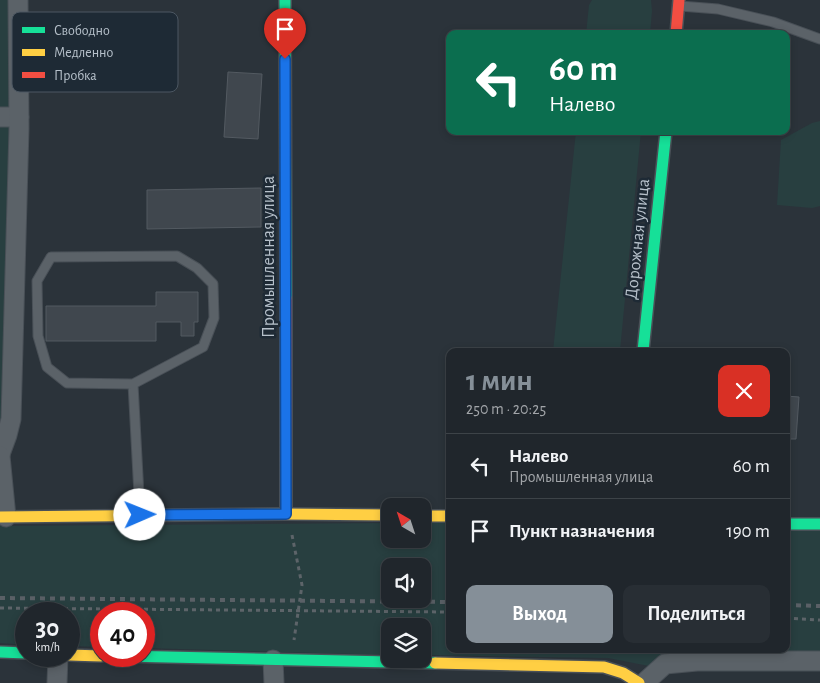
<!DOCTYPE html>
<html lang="ru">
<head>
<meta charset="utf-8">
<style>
  :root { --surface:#20262c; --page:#282e34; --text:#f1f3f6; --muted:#a2a5a9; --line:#3d4348; --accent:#858f98 }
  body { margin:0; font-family:"Alegreya Sans",sans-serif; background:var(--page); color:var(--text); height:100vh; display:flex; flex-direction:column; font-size:19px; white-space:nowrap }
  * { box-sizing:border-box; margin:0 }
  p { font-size:16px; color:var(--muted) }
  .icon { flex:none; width:28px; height:28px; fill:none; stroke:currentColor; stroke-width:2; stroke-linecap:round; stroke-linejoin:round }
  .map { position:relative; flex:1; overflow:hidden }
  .sheet { position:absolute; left:446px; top:348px; width:344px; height:305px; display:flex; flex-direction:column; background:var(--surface); border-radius:10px; box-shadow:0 2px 8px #0003,0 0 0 1px var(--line) }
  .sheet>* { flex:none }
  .top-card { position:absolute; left:446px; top:30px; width:344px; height:105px; border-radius:10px; box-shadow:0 2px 8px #0003,0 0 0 1px var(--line); background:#0b6e4f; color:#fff; overflow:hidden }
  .needle { width:32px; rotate:321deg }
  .buttons { position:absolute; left:381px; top:498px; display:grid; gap:10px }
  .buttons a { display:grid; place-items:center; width:50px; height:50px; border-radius:10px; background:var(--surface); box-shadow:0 2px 8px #0003,0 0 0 1px var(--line); font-size:25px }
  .speed { position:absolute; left:15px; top:602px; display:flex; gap:10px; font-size:25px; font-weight:700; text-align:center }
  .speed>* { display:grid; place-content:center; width:65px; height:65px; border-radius:50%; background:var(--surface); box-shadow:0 2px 8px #0003,0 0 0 1px var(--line); line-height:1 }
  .speed small { font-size:12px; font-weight:400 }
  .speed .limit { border:8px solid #d22; background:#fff; color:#111 }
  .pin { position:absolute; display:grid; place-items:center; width:42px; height:42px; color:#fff; margin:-51px -21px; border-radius:50% 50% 50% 0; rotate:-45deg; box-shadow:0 0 5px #0007 }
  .pin .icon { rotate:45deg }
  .me { position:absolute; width:55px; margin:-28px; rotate:89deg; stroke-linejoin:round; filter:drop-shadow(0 0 4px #0008) }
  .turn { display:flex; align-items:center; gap:18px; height:105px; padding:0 20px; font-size:22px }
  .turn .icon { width:65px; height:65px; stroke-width:2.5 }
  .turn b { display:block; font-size:35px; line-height:42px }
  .round { display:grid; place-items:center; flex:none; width:52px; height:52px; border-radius:10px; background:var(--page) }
  .headline { display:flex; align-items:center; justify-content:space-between; height:85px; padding:0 20px }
  h1 { font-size:30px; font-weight:600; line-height:38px; color:var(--accent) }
  .action { display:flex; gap:10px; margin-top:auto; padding:10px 20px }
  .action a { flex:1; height:58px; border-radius:10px; background:var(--accent); color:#fff; font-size:20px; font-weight:600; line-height:58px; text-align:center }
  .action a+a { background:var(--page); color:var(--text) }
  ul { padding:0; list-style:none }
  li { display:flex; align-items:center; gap:15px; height:65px; padding:0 20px; border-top:1px solid var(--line) }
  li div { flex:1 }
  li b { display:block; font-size:19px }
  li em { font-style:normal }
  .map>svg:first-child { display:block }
</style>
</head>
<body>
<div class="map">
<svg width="820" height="683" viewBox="0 0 820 683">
  <rect width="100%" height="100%" fill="#2b333a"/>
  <!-- green -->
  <g fill="#283f40" fill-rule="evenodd">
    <path d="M0,0h11l-7,432h-4z"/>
    <path d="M592,0h59l1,11 -2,23h-64l3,-29z"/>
    <path d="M820,121v85l-8,2 -35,-3 4,-65 31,-17z"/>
    <path d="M576,131h65l-21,220h-67z"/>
    <path d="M390,523v16h32l1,-16h27v126h336v-119l34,1v123l-166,13 -46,-9 -185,-3 -1,-29h-32v29l-246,-7v-34h-43v33l-32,-1v-32h-43v31l-26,-2v-117zM390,566h32v33h-32z"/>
  </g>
  <!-- building -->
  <g fill="#40474e" stroke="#535a61">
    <path d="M228,72l34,2 -4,65 -34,-2z"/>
    <path d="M261,188v39l-114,2v-39z"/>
    <path d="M156,292h42v30h-4v14h-13v-14h-25v19h-110v-35h110z"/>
    <path d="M786,396l13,1 -3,42h-10z"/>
  </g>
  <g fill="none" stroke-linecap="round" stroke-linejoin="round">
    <!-- lane casing -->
    <g stroke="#495057" stroke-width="11">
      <g id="lane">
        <path d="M680,6l38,3 55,13 47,17"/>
        <path d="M133,384l-66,-1 -20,-16 -9,-31 -1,-55 14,-24 126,-1 20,12 16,16 1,34 -11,29 -70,37 7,129"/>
      </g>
    </g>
    <!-- street casing -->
    <g stroke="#495057" stroke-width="21">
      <g id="street">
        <path d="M0,117h19"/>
        <path d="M0,454l7,-19 4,-16 8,-291 -1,-128"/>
        <path d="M0,456l6,61"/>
        <path d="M273,660l1,23"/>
        <path d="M57,683l1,-27"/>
        <path d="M644,683l21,-19 32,-3h123"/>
      </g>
    </g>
    <!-- fast casing -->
    <g stroke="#495057" stroke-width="14">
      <g id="fast">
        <path d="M285,0l1,298"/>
        <path d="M643,351l23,-220"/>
        <path d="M786,524h34"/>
        <path d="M0,652l26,1"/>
        <path d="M123,656l312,7"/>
      </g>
    </g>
    <!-- slow casing -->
    <g stroke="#495057" stroke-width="14">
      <g id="slow">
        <path d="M422,516h28"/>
        <path d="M0,517l286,-3 104,1"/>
        <path d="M69,655l32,1"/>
        <path d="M435,663l169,4 19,6 16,10"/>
      </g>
    </g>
    <!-- jam casing -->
    <g stroke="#495057" stroke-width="14">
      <g id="jam">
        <path d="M676,34l3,-34"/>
        <path d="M286,298v216"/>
      </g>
    </g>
    <!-- path -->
    <g stroke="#5d6469" stroke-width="3" stroke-dasharray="4 4" stroke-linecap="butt">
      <path d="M292,535l10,50 -8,55"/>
      <path d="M0,608l450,4"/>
      <path d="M786,618l34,2"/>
    </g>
    <!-- lane -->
    <use href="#lane" stroke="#5b6268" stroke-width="9"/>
    <!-- street -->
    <use href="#street" stroke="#5b6268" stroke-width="19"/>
    <!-- fast -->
    <use href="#fast" stroke="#16e098" stroke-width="11"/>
    <!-- slow -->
    <use href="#slow" stroke="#ffcf43" stroke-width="11"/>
    <!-- jam -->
    <use href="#jam" stroke="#f24e42" stroke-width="11"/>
    <!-- rail -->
    <g stroke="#5a6066" stroke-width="4" stroke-dasharray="5 5" stroke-linecap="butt">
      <path d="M0,598l450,4"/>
      <path d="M786,605l34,1"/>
    </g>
  </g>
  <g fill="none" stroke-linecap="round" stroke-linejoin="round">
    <!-- route casing -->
    <g stroke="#114b97" stroke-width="12">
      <path id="route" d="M140,515l146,-1 -1,-455"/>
    </g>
    <!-- route -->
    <use href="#route" stroke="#1a73e8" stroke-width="9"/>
  </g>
  <g text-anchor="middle" stroke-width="5" stroke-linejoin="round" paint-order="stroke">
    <!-- street labels -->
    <g font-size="18" fill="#b6c0ca" stroke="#1e2a35">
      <text transform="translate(637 239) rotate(-84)" y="6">Дорожная улица</text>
      <text transform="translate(268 257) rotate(-90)" y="6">Промышленная улица</text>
    </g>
  </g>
  <!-- legend -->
  <rect x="12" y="12" width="166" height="80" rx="8" fill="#1e2a35" stroke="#4c5762" stroke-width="1"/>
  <rect x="22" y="27" width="23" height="6" fill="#16e098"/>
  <rect x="22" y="49" width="23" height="7" fill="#ffcf43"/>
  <rect x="22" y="72" width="23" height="6" fill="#f24e42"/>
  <g font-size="14" fill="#b6c0ca">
    <text x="54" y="35">Свободно</text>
    <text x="54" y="57">Медленно</text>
    <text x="54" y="80">Пробка</text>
  </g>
</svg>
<div class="buttons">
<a><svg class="needle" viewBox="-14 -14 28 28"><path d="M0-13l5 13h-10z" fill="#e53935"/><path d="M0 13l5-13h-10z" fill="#a2a5a9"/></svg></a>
<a><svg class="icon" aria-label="sound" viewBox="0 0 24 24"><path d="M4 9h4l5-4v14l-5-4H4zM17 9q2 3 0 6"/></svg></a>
<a><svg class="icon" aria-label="layers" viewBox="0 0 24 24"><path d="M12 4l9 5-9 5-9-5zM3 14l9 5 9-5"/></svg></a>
</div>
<div class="speed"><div>30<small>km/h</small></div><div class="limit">40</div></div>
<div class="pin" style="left:285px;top:59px;background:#d93025"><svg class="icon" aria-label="arrive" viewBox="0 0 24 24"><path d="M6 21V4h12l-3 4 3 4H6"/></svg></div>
<svg class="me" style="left:140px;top:515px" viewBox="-20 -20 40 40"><circle r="19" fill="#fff"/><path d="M0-13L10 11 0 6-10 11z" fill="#1a73e8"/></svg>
<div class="top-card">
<div class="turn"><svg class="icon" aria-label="left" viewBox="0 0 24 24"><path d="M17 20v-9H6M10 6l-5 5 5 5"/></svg><div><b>60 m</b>Налево</div></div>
</div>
<section class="sheet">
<div class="headline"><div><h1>1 мин</h1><p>250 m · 20:25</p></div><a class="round" style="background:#d93025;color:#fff"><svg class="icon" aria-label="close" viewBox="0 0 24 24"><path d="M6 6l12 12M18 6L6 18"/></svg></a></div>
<ul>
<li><svg class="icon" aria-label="left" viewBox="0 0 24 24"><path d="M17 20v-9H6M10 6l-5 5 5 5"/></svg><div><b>Налево</b><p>Промышленная улица</p></div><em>60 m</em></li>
<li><svg class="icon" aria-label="arrive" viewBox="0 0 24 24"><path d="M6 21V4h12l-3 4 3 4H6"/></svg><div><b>Пункт назначения</b></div><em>190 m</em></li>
</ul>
<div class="action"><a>Выход</a><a>Поделиться</a></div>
</section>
</div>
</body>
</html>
